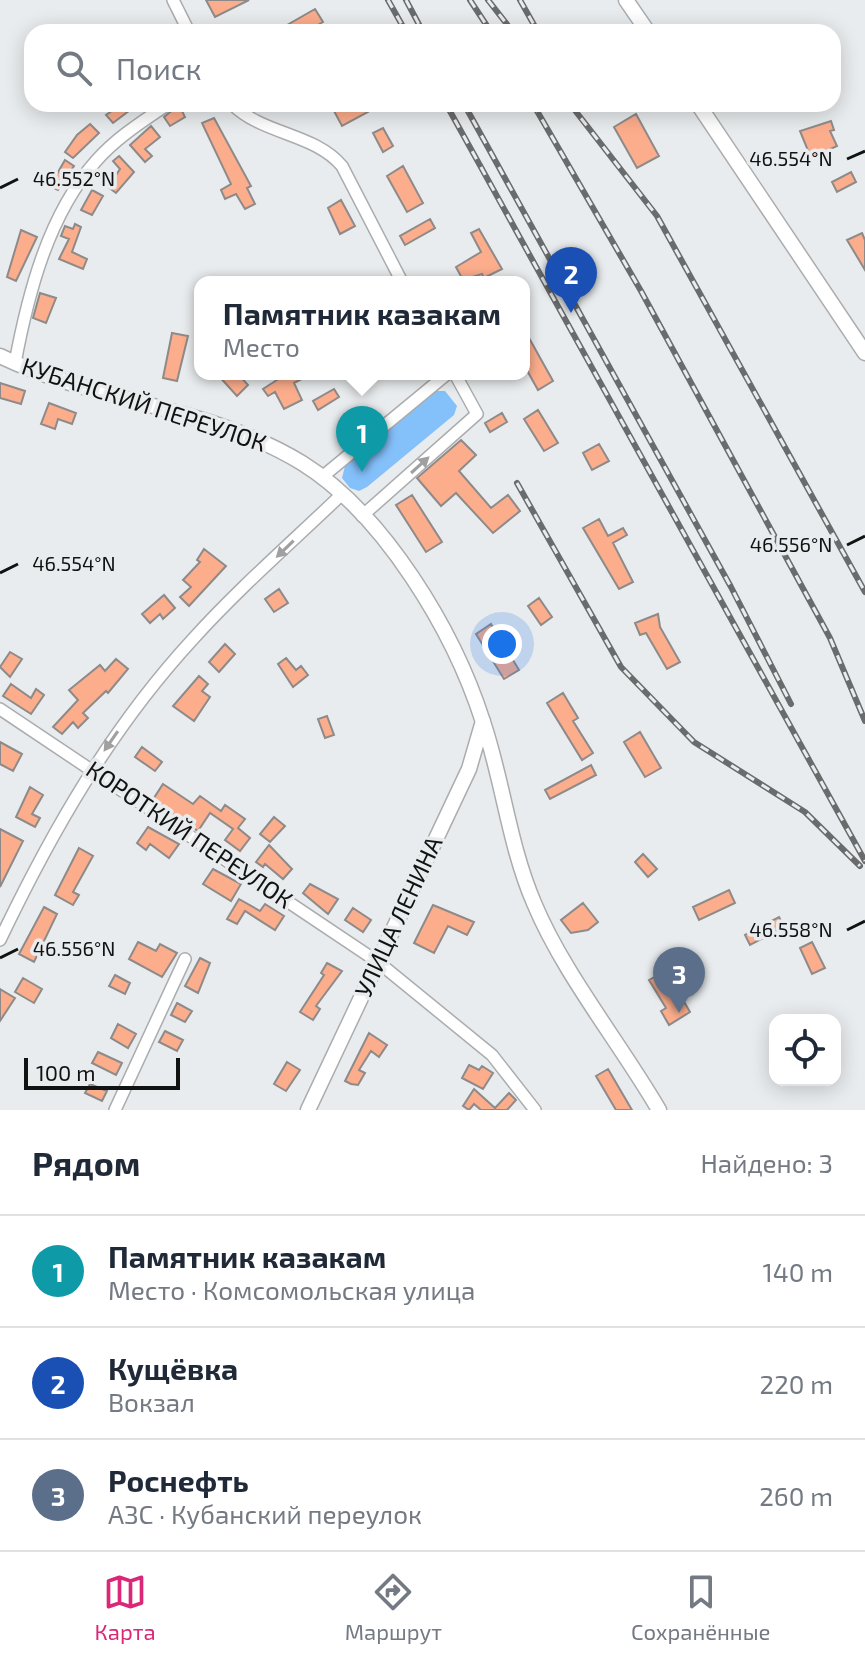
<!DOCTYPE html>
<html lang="ru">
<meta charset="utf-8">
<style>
body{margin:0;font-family:"Exo 2",sans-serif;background:#f2f2f3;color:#1f2937}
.controls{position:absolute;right:24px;bottom:24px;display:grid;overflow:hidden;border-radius:16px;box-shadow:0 4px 20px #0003}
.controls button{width:72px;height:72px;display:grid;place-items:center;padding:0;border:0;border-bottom:2px solid #e0e1e3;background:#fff;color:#1f2937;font:40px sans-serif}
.scale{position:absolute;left:24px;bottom:20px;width:156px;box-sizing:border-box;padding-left:8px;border:4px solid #111212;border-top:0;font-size:22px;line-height:28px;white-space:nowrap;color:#111212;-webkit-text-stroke:6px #e9ecee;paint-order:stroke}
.you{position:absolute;left:502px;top:644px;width:28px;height:28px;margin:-20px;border:6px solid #fff;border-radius:50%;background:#1a73e8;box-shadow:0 0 0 12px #1a73e833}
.badge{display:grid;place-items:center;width:52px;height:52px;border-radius:50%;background:#db2777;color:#fff;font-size:26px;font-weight:700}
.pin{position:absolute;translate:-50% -66px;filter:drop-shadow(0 2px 4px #0008)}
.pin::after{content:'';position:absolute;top:42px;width:28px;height:24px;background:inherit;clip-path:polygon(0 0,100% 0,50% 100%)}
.popup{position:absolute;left:194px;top:276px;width:336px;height:104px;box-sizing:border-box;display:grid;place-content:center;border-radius:16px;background:#fff;filter:drop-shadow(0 2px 6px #0005);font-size:26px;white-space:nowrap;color:#747a83}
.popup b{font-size:30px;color:#1f2937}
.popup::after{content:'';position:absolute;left:50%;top:100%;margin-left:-16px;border:16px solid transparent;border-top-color:#fff}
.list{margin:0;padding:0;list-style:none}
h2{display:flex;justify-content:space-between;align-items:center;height:104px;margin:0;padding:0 32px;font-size:34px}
h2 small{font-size:26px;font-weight:400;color:#747a83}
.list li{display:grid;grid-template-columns:52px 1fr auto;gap:24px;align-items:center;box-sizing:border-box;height:112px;padding:0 32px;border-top:2px solid #e0e1e3}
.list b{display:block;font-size:30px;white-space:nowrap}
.list p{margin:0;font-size:26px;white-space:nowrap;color:#747a83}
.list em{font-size:26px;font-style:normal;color:#747a83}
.icon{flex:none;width:44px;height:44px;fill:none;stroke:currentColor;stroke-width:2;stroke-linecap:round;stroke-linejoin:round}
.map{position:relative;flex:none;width:865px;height:1110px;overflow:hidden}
.search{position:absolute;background:#fff;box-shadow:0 4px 20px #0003;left:24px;right:24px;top:24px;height:88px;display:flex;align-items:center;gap:20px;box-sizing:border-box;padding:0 28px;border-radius:24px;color:#747a83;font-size:30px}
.sheet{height:440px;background:#fff}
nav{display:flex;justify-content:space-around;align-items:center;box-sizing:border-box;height:112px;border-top:2px solid #e0e1e3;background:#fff;font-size:22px;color:#747a83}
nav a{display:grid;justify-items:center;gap:4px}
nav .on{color:#db2777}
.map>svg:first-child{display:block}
</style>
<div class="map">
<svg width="865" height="1110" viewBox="0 0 865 1110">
<rect width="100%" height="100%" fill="#e9ecee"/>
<!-- green -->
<path fill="#84c0fa" d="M436 391H445L457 406 454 415 367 487 359 491 350 488 342 478 345 466Z"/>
<!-- building -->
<path fill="#fcad8c" stroke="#8e8a89" stroke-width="2" d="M206 0H249L215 17Z
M315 9 323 22 305 32H275Z
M122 104H138L113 123 106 115Z
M348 104H363L368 112 342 126 334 111Z
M179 105 185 117 170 126 164 117Z
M636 114 659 156 637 168 614 127Z
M214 118 251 186 247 188 255 204 245 209 236 194 225 199 221 190 231 184 202 123Z
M831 121 834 130 830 131 837 146 811 158 800 131Z
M90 124 99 133 73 158 65 152 77 135Z
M151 126 160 137 145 149 152 156 145 162 130 145Z
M383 128 393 146 383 152 373 133Z
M119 156 134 172 116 193 108 187 120 169 113 161Z
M65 160 74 166 58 190 50 186Z
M403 166 423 203 407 212 387 176Z
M851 172 856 182 837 192 832 182Z
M92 190 103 196 92 215 81 210Z
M341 200 355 226 340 234 328 208Z
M430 219 435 228 405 245 400 236Z
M75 224 81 227 72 252 87 259 83 269 59 259 69 239 61 236 65 226 73 229Z
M479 229 502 269 484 278 482 274 463 280 456 267 481 252 471 233Z
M21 230 37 237 16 281 7 277Z
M862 233 865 240V270L847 240Z
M40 293 56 298 46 323 33 318Z
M524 329 553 381 538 390 524 365Z
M172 333 188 336 177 381 163 378Z
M217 374H238L248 385 237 396Z
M278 374H311L294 383 302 400 284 409 275 392 268 396 263 389 280 378Z
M0 383 25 391 21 404 0 398Z
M334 389 339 397 318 410 313 401Z
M49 403 76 413 72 424 58 419 55 429 41 424Z
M538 410 558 443 544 451 524 419Z
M502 413 507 422 490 432 485 423Z
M461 440 476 455 459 471 491 508 508 495 520 511 493 533 456 493 441 506 417 478Z
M599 444 609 461 592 470 583 453Z
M412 495 442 542 426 552 396 505Z
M599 519 608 536 623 528 627 535 613 543 633 582 619 589 583 528Z
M204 549 226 566 189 606 180 597 191 587 183 580 200 562 197 560Z
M279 589 288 603 274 612 265 599Z
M164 595 175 608 163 619 160 614 150 623 142 614Z
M539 598 552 617 541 625 528 606Z
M658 614 660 627 680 662 667 669 646 633 640 635 635 623Z
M491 624 519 670 504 679 476 634Z
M225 644 235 654 219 672 209 662Z
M10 652 22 659 10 677 0 667Z
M286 658 296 670 301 666 308 675 293 687 278 664Z
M116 659 128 669 108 693 106 691 83 713 88 718 78 728 73 722 62 734 53 727 78 700 69 690 100 665 105 671Z
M199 676 208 684 202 691 210 697 194 721 173 706Z
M11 684 31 698 36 689 44 695 31 714 3 696Z
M563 693 578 718 573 721 593 753 582 760 547 703Z
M327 716 334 735 325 738 318 719Z
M640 732 661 768 645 777 624 742Z
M0 742 22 754 13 771 0 764Z
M142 747 162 762 155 771 135 757Z
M591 765 596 775 550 799 545 790Z
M163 784 193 804 200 796 221 811 225 805 245 819 238 828 250 838 240 851 225 840 233 829 210 813 198 831 152 801Z
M30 787 43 795 32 814 40 818 35 827 16 817Z
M274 817 285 826 270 842 260 834Z
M148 827 179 844 169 858 150 844 146 850 137 843Z
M0 829 23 841 0 887Z
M269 845 292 869 283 879 265 864 263 867 256 862Z
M79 848 93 856 73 892 79 895 73 905 55 895Z
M643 854 657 869 648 877 635 862Z
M213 869 241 884 231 901 203 884Z
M310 884 338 899 328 914 303 893Z
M729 890 735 903 699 920 693 907Z
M239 899 260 911 265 904 284 916 275 930 245 911 237 924 227 919Z
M583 903 598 922 588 930 571 933 561 920Z
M433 905 474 922 467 935 448 926 434 953 414 943Z
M44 907 57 914 34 962 19 954Z
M353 908 371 920 363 932 345 920Z
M779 917 784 927 750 945 745 935Z
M138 942 156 951 160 944 177 953 162 977 129 959Z
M812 942 825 968 812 974 800 948Z
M200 958 210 963 198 993 185 986Z
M327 963 342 971 316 1006 320 1009 313 1020 300 1012 324 975 321 973Z
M667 970 675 983 667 988 677 1003 683 1000 690 1012 669 1025 661 1011 666 1008 649 980Z
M115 975 130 983 125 994 109 986Z
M23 978 42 989 34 1003 15 992Z
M0 989 15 998 0 1021Z
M177 1003 192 1011 185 1022 171 1015Z
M118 1024 136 1034 128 1048 111 1038Z
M165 1031 183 1040 177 1051 159 1042Z
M369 1033 387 1045 379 1057 371 1051 359 1070 365 1073 358 1085 351 1084 345 1081Z
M98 1052 122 1063 116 1075 92 1063Z
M287 1062 300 1070 286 1091 274 1084Z
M469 1065 479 1070 482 1066 493 1073 483 1089 462 1078Z
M608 1069 632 1110H616L596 1076Z
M90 1084 107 1091 102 1101 85 1093Z
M474 1089 495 1108 509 1093 516 1100 507 1110H481L474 1104 469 1110 463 1106Z"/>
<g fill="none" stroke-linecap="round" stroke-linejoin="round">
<!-- minor casing -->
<g stroke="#aaacae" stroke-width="14">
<path id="minor" d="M173 0 189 32
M232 104C263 135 314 133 342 166L402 282
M15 363C28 294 48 215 96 161 116 138 143 121 168 104
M322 477 447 374
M362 516 477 414 455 374
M0 709 378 962 492 1055 535 1110
M0 940C52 831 111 728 193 639 239 588 292 542 341 495
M115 1110 185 959"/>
</g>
<!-- tertiary casing -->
<g stroke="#aaacae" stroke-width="17">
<path id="tertiary" d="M626 0 648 32
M698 104 865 353
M0 356C97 403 209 406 302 463 384 514 454 631 483 722 503 781 509 845 534 903 563 973 620 1043 659 1110
M308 1110 469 769 483 721"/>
</g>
<!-- minor -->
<use href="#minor" stroke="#fff" stroke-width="11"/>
<!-- tertiary -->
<use href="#tertiary" stroke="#fff" stroke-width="14"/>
<!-- rail casing -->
<g stroke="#6a6b6c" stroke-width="6">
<path id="rail" d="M388 0 406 32
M406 0 423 32
M470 0 491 32
M488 0 513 32
M520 0 538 32
M446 104 865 861
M464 104 731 587 791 704
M533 104 641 291 830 638 865 721
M570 104 657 216 865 592
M517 483 621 667 694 742 805 812 860 866"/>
</g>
<!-- rail -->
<use href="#rail" stroke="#e9ecee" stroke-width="3" stroke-dasharray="9" stroke-linecap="butt"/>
</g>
<!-- one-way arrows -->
<defs><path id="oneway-solid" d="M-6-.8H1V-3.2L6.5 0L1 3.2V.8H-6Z" transform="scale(2)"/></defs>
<g fill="#a0a0a0">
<use href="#oneway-solid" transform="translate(420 465) rotate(-42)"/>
<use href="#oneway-solid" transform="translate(285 549) rotate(136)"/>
<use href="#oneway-solid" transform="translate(111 741) rotate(125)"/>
</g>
<!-- ticks -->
<path fill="none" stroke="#111212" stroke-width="3" d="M847 159 865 151M0 188 18 179M847 545 865 536M0 573 18 564M847 930 865 921M0 958 18 949"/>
<g text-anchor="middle" stroke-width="7" stroke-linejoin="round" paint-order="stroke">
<!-- street labels -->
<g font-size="24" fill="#111212" stroke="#e9ecee">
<text transform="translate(144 405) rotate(18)" y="8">КУБАНСКИЙ ПЕРЕУЛОК</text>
<text transform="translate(189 835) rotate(34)" y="8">КОРОТКИЙ ПЕРЕУЛОК</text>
<text transform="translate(399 917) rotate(-65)" y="8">УЛИЦА ЛЕНИНА</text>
</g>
</g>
<g font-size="20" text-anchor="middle" fill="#111212" stroke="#e9ecee" stroke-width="7" stroke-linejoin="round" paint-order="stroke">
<text x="791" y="166">46.554°N</text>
<text x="74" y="186">46.552°N</text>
<text x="791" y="552">46.556°N</text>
<text x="74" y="571">46.554°N</text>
<text x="791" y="937">46.558°N</text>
<text x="74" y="956">46.556°N</text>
</g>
</svg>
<div class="controls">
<button><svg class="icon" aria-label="locate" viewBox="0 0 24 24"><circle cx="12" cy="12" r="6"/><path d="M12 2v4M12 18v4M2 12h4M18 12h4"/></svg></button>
</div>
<div class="scale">100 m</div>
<div class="you"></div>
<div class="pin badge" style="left:362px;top:472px;background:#0f9aa8">1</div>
<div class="popup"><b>Памятник казакам</b>Место</div>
<div class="pin badge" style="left:571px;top:313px;background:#1a4fb4">2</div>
<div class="pin badge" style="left:679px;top:1013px;background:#5c6f8a">3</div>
<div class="search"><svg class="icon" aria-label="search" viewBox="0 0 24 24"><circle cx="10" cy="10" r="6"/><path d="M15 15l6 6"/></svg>Поиск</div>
</div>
<section class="sheet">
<h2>Рядом<small>Найдено: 3</small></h2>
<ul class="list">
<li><span class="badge" style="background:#0f9aa8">1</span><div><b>Памятник казакам</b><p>Место · Комсомольская улица</p></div><em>140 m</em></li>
<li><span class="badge" style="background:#1a4fb4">2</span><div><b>Кущёвка</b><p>Вокзал</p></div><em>220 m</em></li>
<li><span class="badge" style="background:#5c6f8a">3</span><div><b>Роснефть</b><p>АЗС · Кубанский переулок</p></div><em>260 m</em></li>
</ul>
</section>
<nav>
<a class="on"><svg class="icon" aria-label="map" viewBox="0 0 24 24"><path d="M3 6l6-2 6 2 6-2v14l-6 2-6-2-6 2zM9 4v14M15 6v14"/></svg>Карта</a>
<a><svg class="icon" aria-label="directions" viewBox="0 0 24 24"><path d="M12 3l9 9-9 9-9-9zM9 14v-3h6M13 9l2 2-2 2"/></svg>Маршрут</a>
<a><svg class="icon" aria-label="saved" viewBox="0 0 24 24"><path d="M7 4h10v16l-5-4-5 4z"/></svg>Сохранённые</a>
</nav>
